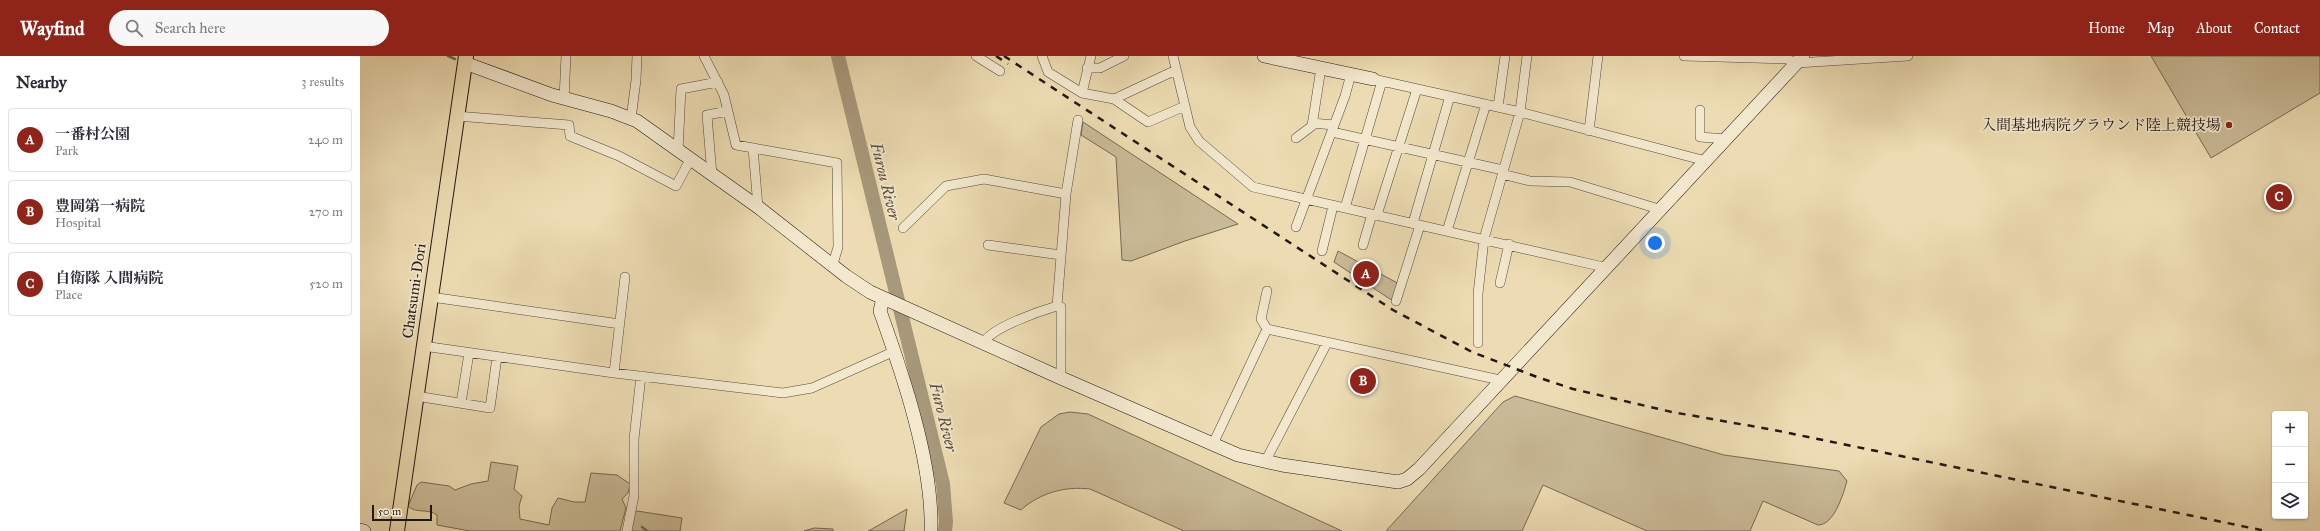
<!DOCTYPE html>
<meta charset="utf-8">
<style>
body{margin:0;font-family:"IM FELL Great Primer","Noto Serif JP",serif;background:#f7f7f7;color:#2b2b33}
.controls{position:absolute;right:12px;bottom:12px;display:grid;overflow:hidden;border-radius:4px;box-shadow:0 1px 3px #0004}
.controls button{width:36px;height:36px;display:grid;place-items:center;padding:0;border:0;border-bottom:1px solid #e1e1e2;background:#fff;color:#2b2b33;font:20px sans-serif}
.scale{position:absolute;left:12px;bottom:10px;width:60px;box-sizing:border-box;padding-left:4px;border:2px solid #221812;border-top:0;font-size:11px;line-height:14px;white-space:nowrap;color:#221812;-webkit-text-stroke:3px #f3e8ce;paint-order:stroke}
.you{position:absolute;left:1295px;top:187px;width:14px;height:14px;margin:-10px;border:3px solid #fff;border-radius:50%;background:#1a73e8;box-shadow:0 0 0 6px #1a73e833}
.badge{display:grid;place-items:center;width:26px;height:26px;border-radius:50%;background:#8f2418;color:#fff;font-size:13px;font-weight:700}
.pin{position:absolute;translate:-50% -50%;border:2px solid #fff;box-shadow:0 1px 4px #0006}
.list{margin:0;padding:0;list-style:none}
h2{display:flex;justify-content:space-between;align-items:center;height:52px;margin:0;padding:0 16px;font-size:17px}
h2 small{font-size:13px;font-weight:400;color:#7c7c81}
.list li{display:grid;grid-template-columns:26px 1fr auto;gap:12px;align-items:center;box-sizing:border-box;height:64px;margin:0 8px 8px;padding:0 8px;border:1px solid #e1e1e2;border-radius:4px}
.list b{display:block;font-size:15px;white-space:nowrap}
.list p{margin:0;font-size:13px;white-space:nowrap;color:#7c7c81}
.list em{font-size:13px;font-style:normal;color:#7c7c81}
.icon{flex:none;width:22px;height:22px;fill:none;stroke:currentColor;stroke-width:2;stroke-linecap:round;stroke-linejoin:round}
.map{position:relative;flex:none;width:1960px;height:475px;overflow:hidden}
header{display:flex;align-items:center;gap:24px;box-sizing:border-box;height:56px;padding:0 20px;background:#8f2418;color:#fff}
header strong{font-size:19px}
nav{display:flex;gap:22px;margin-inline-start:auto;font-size:14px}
.search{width:280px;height:36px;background:#f7f7f7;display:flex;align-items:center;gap:10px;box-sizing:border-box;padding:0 14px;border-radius:22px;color:#7c7c81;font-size:15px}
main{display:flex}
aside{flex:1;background:#fff}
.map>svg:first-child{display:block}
</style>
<header>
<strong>Wayfind</strong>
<div class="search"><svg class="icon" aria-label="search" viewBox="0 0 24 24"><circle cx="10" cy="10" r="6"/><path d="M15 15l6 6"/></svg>Search here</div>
<nav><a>Home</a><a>Map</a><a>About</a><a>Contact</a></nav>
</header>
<main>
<aside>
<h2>Nearby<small>3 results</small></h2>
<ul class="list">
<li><span class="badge">A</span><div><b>一番村公園</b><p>Park</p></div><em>240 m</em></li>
<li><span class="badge">B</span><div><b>豊岡第一病院</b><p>Hospital</p></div><em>270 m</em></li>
<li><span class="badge">C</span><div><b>自衛隊 入間病院</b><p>Place</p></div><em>520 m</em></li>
</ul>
</aside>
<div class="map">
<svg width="1960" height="475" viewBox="0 0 1960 475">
<rect width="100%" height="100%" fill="#eddcb3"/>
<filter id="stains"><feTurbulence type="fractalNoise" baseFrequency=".005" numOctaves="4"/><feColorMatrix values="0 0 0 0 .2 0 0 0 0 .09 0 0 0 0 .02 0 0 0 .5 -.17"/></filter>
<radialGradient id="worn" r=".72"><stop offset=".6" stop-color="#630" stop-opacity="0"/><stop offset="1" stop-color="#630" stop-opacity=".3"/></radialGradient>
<!-- green -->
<path fill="#cabb98" stroke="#766a55" d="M1791 0H1960V37L1851 102Z
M723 66 878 168 825 185 771 205 762 204 756 101 721 79Z
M978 195 1041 229 1036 247 974 206Z
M1155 340 1364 399 1479 415 1487 425C1483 439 1474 469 1458 469L1403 445 1390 475H1287L1183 429 1162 475H1026L1143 346Z
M710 356 728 358 982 475H824L730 433C704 430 680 437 661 454L644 447 681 371 699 358Z
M131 406 158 410 154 433 162 440 159 450 160 463 189 469 192 452 198 442 214 446H225L231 417 257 419 270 428 268 437 262 443 266 452 260 475H110L77 469V459C68 452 56 458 48 450L57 429 61 426 89 430 95 434 111 428 128 425Z
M547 453 544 475H508L512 473Z
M277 455 322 462 320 475H270L274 458Z
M454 472 473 473V475H444Z"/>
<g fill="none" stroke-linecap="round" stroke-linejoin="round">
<!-- stream -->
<path stroke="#726552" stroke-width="2.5" d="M88 0 95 3
M282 471 287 475"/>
<!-- river -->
<path stroke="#a8997c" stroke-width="14" d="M478 0 583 428 586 466 585 475"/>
<!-- street casing -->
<g stroke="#55493a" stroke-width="10">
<path id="street" d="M344 0 364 39 376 89 393 92 398 151
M616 0 640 15
M682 0 688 16 722 37 731 0
M813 0 830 71 839 85 893 131 1248 212
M1324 0 1427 3 1437 7 1548 0
M727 12H740L764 0
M1013 23 1160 56 1346 105
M722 37 754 43 788 66 825 50
M204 43 206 0
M754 43 816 14
M1138 51 1145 0
M1340 54V81L1366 83
M96 60 209 69 210 80 259 100 316 130 330 104
M271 63 276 24 277 0
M952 67 974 69
M1229 75 1238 0
M972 76 1143 114
M936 82 952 70 961 12
M393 92 477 107 478 191 473 208
M318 95 321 33 358 26
M1142 118 1170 125 1210 126 1302 154
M352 119 347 59 368 55
M985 152 1022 25
M1017 159 1057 33
M1053 167 1090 40
M936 171 985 40 991 18
M543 172 586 130 624 123 706 138
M1087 175 1126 48
M628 189 701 199
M1003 189 1012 158
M962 195 973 150
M1140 227 1149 188
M907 235 901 263 907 273 1140 324
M71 241 260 268
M1036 245 1060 169
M697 250 706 138 718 64
M624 286C633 271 680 255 697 250L701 251V322
M1118 287V238L1124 183 1160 56 1167 0
M63 290 254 317 423 337 452 332 535 295
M254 317 265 221
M56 340 130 352 137 301
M101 347 109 297
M853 388 907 273
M905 406 967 287
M267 475 274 440V383L281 320"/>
</g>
<!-- secondary casing -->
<g stroke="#221812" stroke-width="14">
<path id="secondary" d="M904 0 1013 23
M105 7 192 39 251 55 277 65 398 151 486 220 510 236 701 322 878 399 922 409 1038 426 1047 423 1059 413 1443 0
M523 242 520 255C543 319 573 407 571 475
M0 474 4 475"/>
</g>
<!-- primary casing -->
<g stroke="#221812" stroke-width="16">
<path id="primary" d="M37 475 106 0"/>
</g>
<!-- street -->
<use href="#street" stroke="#f3e8ce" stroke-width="9"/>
<!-- secondary -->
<use href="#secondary" stroke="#f3e8ce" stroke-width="13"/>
<!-- primary -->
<use href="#primary" stroke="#eddcb3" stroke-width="14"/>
<!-- rail -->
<path stroke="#221812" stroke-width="2.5" stroke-dasharray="7 7" stroke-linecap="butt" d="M636 0 648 8
M644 0 1033 254 1112 296 1177 321 1213 333 1312 356 1414 374 1906 475"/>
</g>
<!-- markers -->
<circle fill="#8f2418" stroke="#f3e8ce" stroke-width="1.5" cx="1869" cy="69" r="4"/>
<g text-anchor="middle" stroke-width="3.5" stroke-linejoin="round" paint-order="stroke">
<!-- poi labels -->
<g font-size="15" fill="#221812" stroke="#f3e8ce" text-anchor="end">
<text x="1861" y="74">入間基地病院グラウンド陸上競技場</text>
</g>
<!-- street labels -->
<g font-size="15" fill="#221812" stroke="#f3e8ce">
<text transform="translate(54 235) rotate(-82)" y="5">Chatsumi-Dori</text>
</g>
<!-- water labels -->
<g font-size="16" font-style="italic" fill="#584c3c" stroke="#f3e8ce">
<text transform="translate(526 125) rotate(76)" y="6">Furou River</text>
<text transform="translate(584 361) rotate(76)" y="6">Furo River</text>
</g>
</g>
<rect width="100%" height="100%" filter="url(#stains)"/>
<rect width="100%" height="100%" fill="url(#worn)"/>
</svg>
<div class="controls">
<button>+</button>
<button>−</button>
<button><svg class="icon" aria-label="layers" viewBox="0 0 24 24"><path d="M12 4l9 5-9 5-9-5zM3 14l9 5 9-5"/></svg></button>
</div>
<div class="scale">50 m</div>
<div class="you"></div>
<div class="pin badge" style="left:1006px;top:218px">A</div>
<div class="pin badge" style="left:1003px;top:325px">B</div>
<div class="pin badge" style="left:1919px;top:141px">C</div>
</div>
</main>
